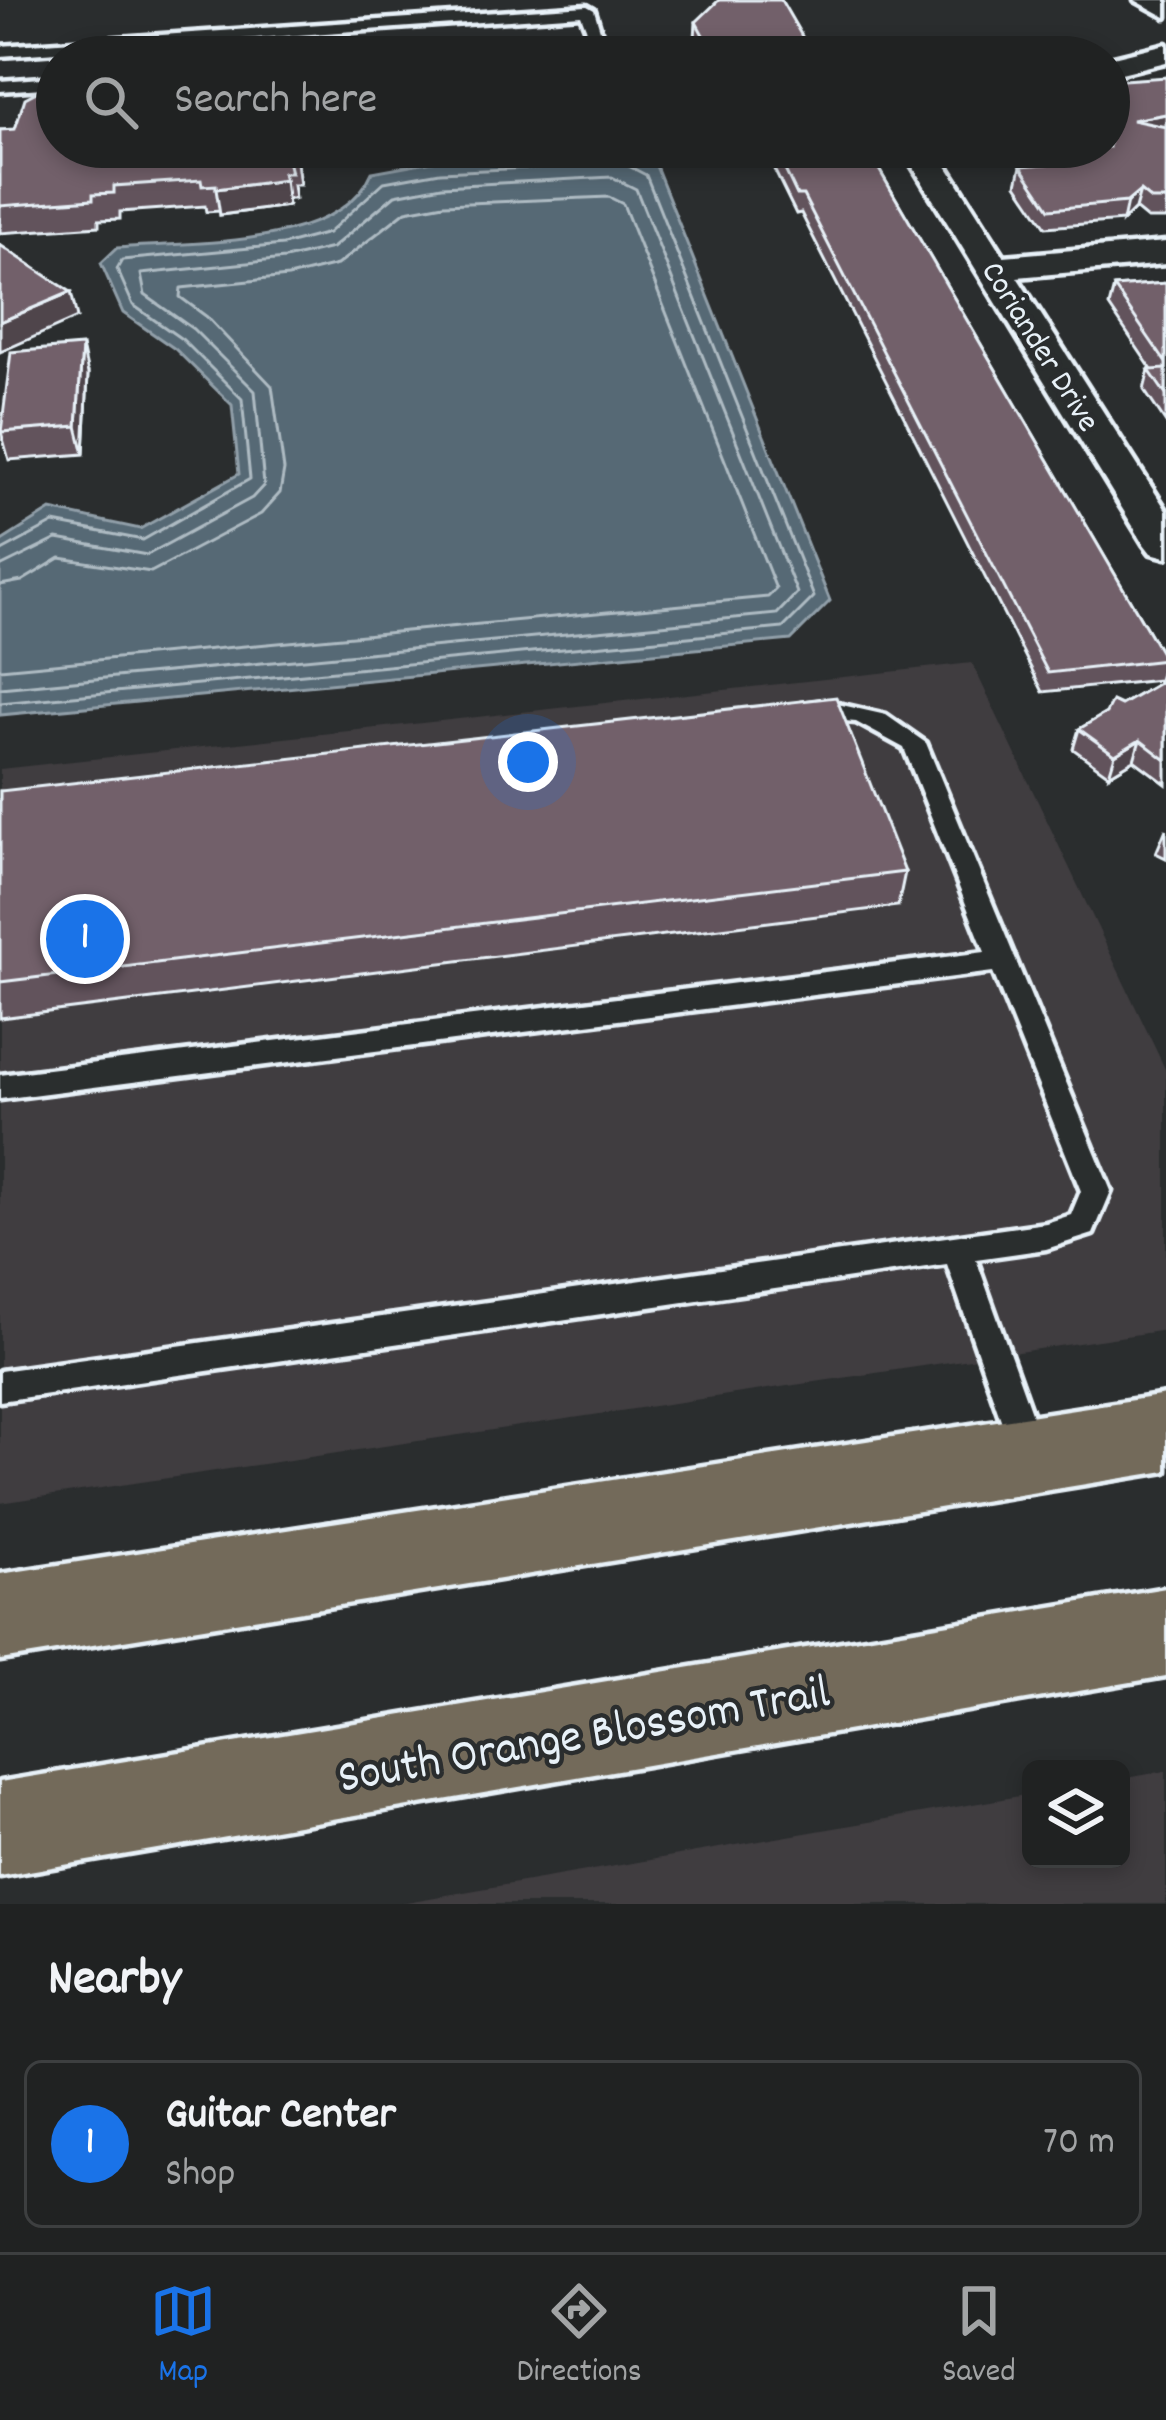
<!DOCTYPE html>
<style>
body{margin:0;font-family:Dekko,sans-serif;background:#2d2f2f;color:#f1f3f6}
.controls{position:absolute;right:36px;bottom:36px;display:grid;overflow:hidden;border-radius:18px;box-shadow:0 6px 18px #0003}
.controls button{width:108px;height:108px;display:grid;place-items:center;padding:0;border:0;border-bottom:3px solid #3d3f40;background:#202222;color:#f1f3f6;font:60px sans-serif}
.you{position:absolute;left:528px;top:762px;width:42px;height:42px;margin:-30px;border:9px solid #fff;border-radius:50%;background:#1a73e8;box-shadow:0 0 0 18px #1a73e833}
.badge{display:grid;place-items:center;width:78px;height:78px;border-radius:50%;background:#1a73e8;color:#fff;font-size:39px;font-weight:700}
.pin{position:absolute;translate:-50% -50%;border:6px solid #fff;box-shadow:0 3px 12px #0006}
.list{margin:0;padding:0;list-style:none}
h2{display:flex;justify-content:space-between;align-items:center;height:156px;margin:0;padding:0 48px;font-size:51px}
h2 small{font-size:39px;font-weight:400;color:#a2a4a5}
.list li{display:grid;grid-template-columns:78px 1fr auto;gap:36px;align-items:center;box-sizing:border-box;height:168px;margin:0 24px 24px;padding:0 24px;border:3px solid #3d3f40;border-radius:18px}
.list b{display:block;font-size:45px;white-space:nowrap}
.list p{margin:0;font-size:39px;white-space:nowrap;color:#a2a4a5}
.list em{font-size:39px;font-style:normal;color:#a2a4a5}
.icon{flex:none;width:66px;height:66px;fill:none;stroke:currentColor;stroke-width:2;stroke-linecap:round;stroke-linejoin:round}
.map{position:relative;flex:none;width:1166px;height:1904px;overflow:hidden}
.search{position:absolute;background:#202222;box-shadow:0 6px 18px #0003;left:36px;right:36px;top:36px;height:132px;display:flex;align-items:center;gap:30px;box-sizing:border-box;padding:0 42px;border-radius:66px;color:#a2a4a5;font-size:45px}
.sheet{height:348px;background:#202222}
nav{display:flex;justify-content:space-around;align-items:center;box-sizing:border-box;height:168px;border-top:3px solid #3d3f40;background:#202222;font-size:33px;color:#a2a4a5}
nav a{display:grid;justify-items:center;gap:6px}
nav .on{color:#1a73e8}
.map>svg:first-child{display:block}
</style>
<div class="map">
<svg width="1166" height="1904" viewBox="0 0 1166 1904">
<rect width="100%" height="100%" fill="#2a2d2e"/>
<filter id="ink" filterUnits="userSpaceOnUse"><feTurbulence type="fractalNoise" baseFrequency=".00833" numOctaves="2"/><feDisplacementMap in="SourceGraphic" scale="24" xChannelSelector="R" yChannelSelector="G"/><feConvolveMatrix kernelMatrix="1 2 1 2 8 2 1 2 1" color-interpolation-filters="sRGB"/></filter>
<g filter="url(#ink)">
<!-- built -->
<path fill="#403d40" d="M972 663 1166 1071V1330L0 1503V769Z
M1166 1771V1904H395L1031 1794V1859H1121V1779Z"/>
<!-- water -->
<path fill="#576974" stroke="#919fa9" stroke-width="3" d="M626 152 654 161 830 601 791 640 0 715V542L51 510 140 529 239 474 232 405 175 349 123 313 101 263 117 248C190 241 340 250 372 172L438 160Z"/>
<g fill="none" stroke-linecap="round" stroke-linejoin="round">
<!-- shore -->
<path stroke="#aebbc3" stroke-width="3" d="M0 552 54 523 143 540 250 479 242 399 183 340 133 305 117 269 122 260 283 245 328 233 384 182 440 172 598 165 613 158 646 175 814 597 783 628 0 703
M0 567 57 539 147 555 252 498 264 485 255 391 193 329 145 295 141 274 285 259 332 248 395 195 442 186 612 177 636 189 797 593 777 614 0 688
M0 585 22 581 60 558 151 572 261 514 280 493 284 470 272 386 207 317 180 297 181 288 288 277 337 265 406 211 444 204 609 197 623 204 776 589 768 597 0 669"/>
<!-- service casing -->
<g stroke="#e8f1f8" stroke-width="9">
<path id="service" d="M587 6 594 10 606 50 433 57 441 52 592 43 581 15 0 56V46Z
M57 77V87L0 91V81Z
M824 701 886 715 926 743 1111 1191 1093 1234 1046 1249 976 1259 1044 1449 1039 1460 1027 1465 1015 1460 947 1264 0 1401V1371L1046 1223 1071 1215 1081 1191 993 972 0 1099V1075L985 952 904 748 856 722 809 718 797 710 801 704Z"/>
</g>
<!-- minor casing -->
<g stroke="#e8f1f8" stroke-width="9">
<path id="minor" d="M1135 0H1166V17Z
M1166 44V62L1109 76V58Z
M901 147H935L1004 256 1166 242V264L1017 277 1166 510V557L1151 553 1144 544Z"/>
</g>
<!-- primary casing -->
<g stroke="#e8f1f8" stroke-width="9">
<path id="primary" d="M1166 1395V1471L0 1660V1574Z
M1166 1588V1676L0 1876V1782Z"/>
</g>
<!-- service -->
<use href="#service" fill="#2a2d2e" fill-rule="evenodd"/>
<!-- minor -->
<use href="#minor" fill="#2a2d2e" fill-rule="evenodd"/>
<!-- primary -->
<use href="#primary" fill="#736b5a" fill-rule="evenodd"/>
</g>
<!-- wall -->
<path fill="#62535c" stroke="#e8f1f8" stroke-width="3" d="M696 22 814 57H704L695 39Z
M1166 77V219H1147L1135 209 1123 221 1046 227 1017 184 1021 166 1030 165 1018 147H1109Z
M0 130 295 147 300 185H293L295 199H287L288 206 220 215V211L206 212 205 206 120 212V219L99 220V226L0 233Z
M763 147H866L1165 660 1159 680 1043 692 801 213 796 214Z
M1166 283V423L1144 390 1149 370H1152L1109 306 1114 287Z
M88 374 84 454 9 460 1 432Z
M1166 679V784L1134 760 1109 775 1073 749 1079 729Z
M0 791 905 872 898 906 0 1018Z
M1166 829V858L1156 853Z"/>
<!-- shaded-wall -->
<path fill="#50444b" stroke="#e8f1f8" stroke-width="3" d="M1166 114V131L1132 120Z
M285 180 288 206 220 215 216 189Z
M1140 191 1135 209 1123 221 1127 202Z
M71 292 77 318 0 352V322Z
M82 346 88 374 84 454 77 426Z
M1140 740 1134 760 1109 775 1115 755Z"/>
<!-- building -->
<path fill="#72616b" stroke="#e8f1f8" stroke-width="3" d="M719 0H781L814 57H715L696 22Z
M534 54 535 57H492Z
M1166 77V114L1132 120 1166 127V200H1151L1140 191 1127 202 1050 209 1021 166 1046 164 1034 147H1109V81Z
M50 85H57V147H295L297 159 288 160 291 173H283L285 180 216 189V185L202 186 201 180 114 186V193L93 194V199L0 206V130L15 129 25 98Z
M774 147H866L1165 660 1048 673 803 195H797Z
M0 245 71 292 0 322Z
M1166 283V363L1114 287Z
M82 346 77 426 1 432 11 352Z
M1166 369V395L1149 370Z
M1166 679V760L1140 740 1115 755 1079 729 1106 713 1112 701 1121 705Z
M836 697 905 872 0 982V791Z"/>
</g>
<g text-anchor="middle" stroke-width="9" stroke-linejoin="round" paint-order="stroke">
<!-- far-street labels -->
<g font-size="33" fill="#e8f1f8" stroke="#2a2d2e">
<text transform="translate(1043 345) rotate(58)" y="12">Coriander Drive</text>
</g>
<!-- near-street labels -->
<g font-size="48" fill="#e8f1f8" stroke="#2a2d2e">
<text transform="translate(583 1731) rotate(-10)" y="17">South Orange Blossom Trail</text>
</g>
</g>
</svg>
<div class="controls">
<button><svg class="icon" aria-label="layers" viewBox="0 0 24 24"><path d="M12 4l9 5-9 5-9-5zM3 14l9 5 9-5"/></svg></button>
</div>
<div class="you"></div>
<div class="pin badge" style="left:85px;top:939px">1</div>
<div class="search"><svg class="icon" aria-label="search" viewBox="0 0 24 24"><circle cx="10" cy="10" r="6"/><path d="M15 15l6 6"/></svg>Search here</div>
</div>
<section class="sheet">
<h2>Nearby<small></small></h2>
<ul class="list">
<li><span class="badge">1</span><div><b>Guitar Center</b><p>Shop</p></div><em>70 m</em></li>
</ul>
</section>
<nav>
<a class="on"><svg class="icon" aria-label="map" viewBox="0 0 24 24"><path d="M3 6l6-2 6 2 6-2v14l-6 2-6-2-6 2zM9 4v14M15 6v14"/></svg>Map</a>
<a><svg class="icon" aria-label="directions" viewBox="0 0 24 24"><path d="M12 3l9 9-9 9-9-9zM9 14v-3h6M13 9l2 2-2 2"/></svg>Directions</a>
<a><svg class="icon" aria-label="saved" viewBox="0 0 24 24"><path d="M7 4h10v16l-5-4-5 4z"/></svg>Saved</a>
</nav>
